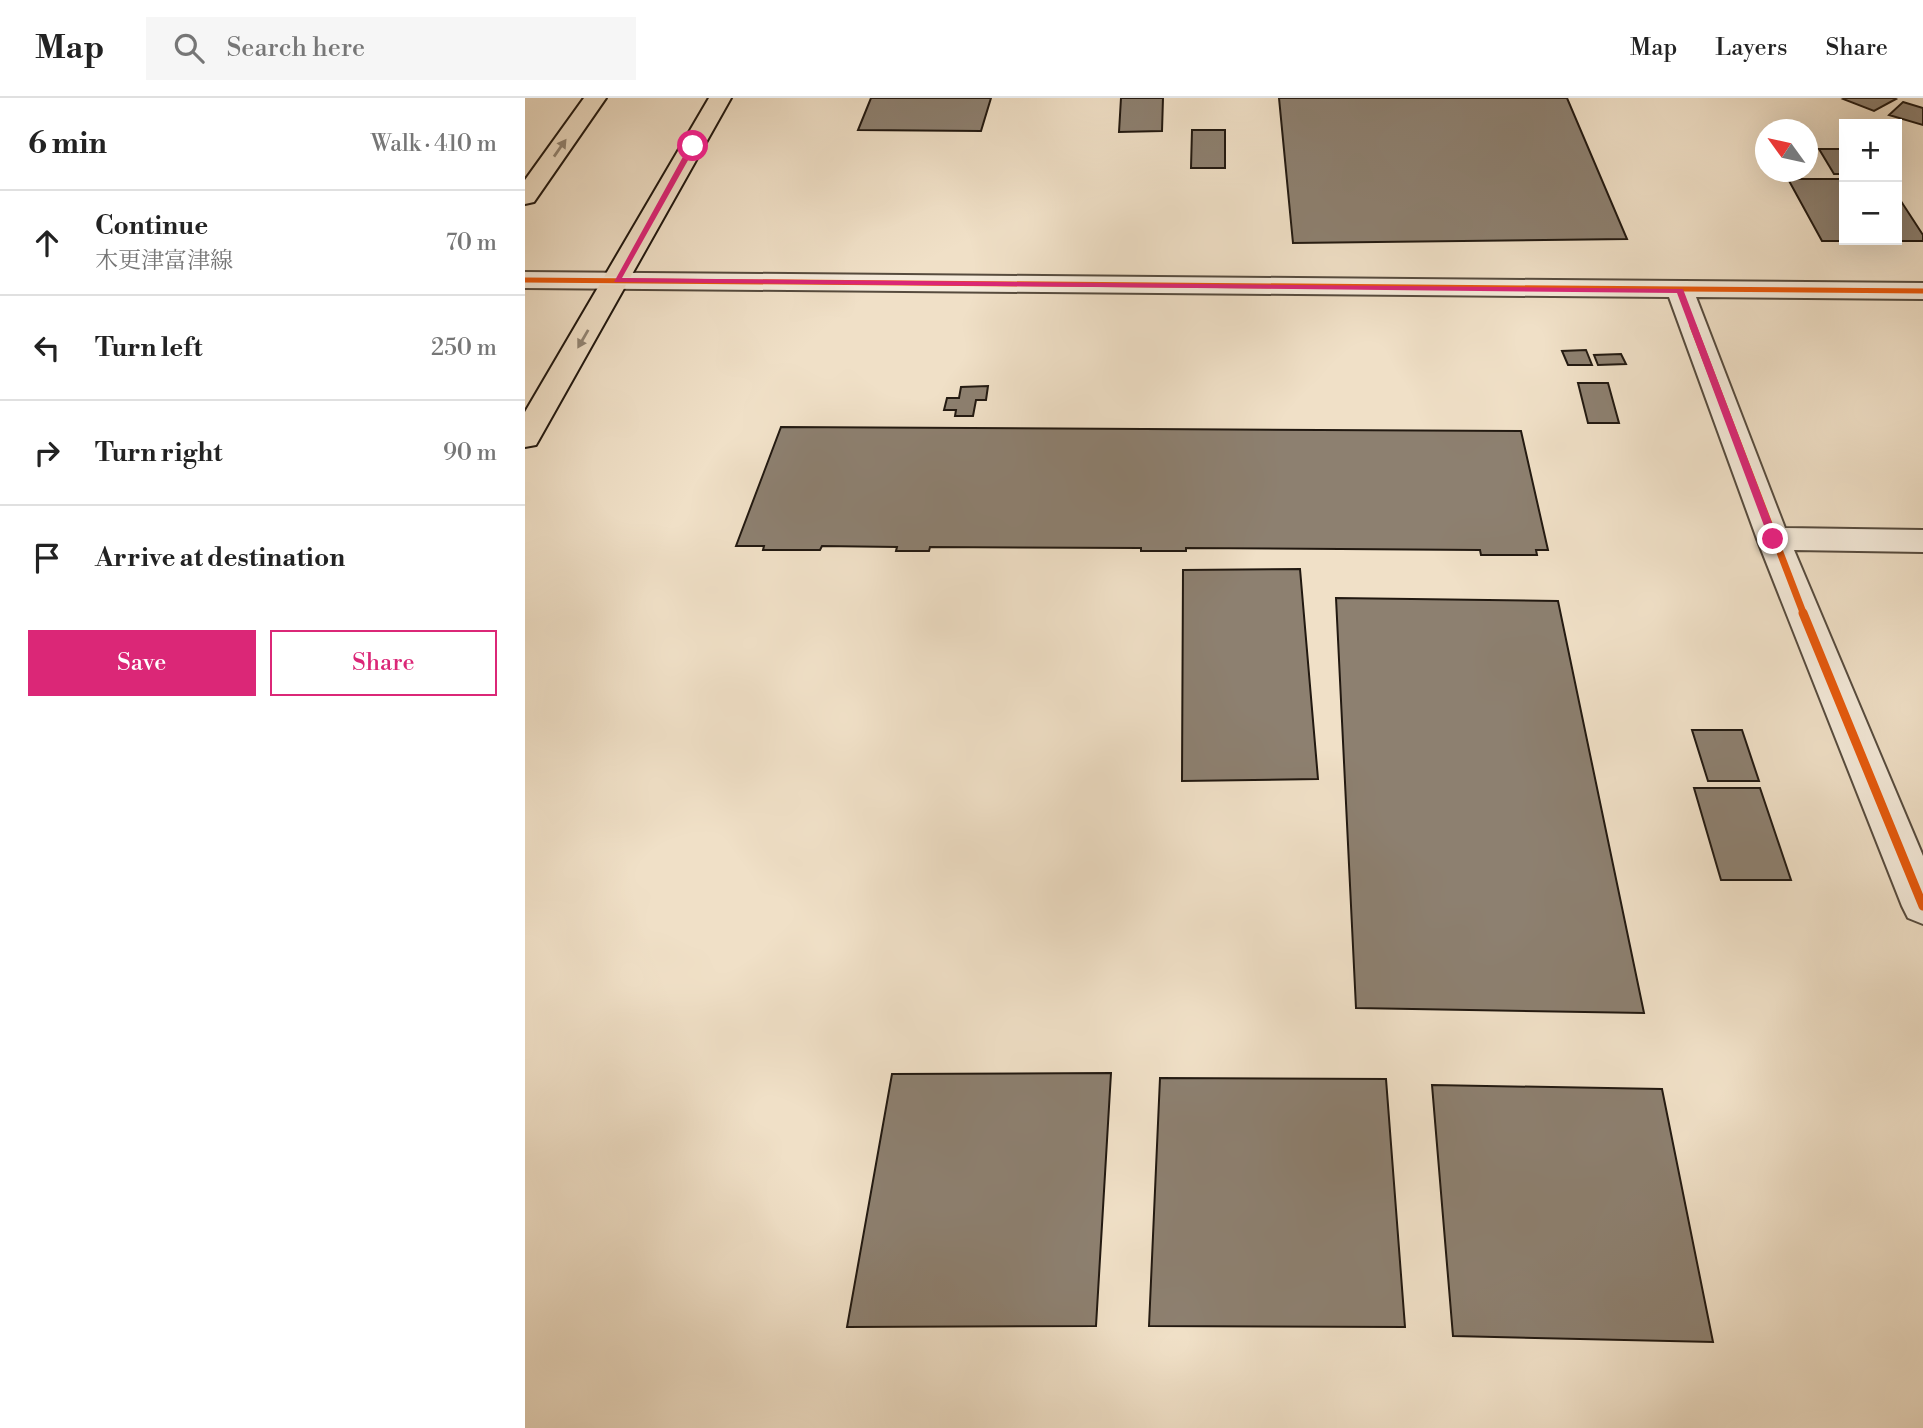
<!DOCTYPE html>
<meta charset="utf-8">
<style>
body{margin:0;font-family:"Libre Bodoni","Noto Serif JP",serif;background:#f6f6f6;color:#222}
.controls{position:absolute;right:21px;top:21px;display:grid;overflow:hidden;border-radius:0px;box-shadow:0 7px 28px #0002}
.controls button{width:63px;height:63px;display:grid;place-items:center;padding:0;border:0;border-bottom:2px solid #e0e0e0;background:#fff;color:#222;font:35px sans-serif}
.compass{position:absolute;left:1230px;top:21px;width:63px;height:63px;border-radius:50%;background:#fff;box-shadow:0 7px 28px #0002;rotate:303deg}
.stop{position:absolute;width:21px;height:21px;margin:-16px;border:5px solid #db2777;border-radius:50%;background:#fff}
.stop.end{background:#db2777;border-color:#fff;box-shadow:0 2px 7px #0008}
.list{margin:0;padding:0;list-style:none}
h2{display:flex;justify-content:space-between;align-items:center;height:91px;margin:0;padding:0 28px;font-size:30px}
h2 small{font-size:23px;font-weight:400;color:#767676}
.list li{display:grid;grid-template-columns:46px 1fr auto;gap:21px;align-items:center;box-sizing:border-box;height:105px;padding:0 28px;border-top:2px solid #e0e0e0}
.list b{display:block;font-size:26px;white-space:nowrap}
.list p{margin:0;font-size:23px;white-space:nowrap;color:#767676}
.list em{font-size:23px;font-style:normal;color:#767676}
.actions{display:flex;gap:14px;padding:21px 28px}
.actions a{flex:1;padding:16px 0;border:2px solid #db2777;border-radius:0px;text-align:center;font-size:24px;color:#db2777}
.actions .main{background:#db2777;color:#fff}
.icon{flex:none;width:38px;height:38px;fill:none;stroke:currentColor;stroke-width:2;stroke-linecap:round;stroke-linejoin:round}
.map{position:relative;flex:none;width:1398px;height:1330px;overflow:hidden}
header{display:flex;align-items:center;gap:42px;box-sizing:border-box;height:98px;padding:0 35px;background:#fff;border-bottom:2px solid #e0e0e0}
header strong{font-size:33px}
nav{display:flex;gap:38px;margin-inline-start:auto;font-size:24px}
.search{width:490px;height:63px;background:#f6f6f6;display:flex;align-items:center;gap:18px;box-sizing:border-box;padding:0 24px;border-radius:0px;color:#767676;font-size:26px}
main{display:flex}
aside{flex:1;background:#fff}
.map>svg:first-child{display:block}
</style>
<header>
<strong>Map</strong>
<div class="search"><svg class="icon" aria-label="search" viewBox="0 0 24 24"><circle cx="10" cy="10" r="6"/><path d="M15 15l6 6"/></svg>Search here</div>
<nav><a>Map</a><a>Layers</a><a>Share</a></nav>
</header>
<main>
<aside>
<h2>6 min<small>Walk · 410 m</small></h2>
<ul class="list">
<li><svg class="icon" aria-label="ahead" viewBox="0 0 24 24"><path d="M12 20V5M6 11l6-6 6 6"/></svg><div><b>Continue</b><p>木更津富津線</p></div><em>70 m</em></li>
<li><svg class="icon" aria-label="left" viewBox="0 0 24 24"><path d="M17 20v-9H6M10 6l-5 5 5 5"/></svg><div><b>Turn left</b></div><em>250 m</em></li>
<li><svg class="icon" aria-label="right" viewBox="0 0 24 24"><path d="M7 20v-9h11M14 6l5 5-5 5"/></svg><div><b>Turn right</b></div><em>90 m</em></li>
<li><svg class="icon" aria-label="arrive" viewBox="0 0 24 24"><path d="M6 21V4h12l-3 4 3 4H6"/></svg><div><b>Arrive at destination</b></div></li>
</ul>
<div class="actions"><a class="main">Save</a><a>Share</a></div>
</aside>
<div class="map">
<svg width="1398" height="1330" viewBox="0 0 1398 1330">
<rect width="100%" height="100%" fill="#f0e0c7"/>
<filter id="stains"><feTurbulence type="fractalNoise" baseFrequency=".00286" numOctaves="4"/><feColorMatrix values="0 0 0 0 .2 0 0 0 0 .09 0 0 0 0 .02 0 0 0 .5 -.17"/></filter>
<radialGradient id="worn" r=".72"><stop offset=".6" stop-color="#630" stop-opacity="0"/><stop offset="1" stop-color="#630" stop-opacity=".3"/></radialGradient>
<!-- building -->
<path fill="#8d8070" stroke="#221911" stroke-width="2" d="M346 0H466L456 33 333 32Z
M596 0H638L637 33 594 34Z
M754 0H1042L1102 141 768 145Z
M1320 0H1369L1371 1 1349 13 1318 1Z
M1378 4 1398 10V27L1364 17Z
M667 32H700V70H666Z
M1294 51H1319V76H1309Z
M1263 81H1319V142H1372V97L1398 137V143H1297Z
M1061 252 1067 267H1043L1037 253Z
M1096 256 1101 266 1073 267 1069 257Z
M1053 285H1083L1094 325H1063Z
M463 288 461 302H451L448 318H430L431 312H419L422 300H434L436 289Z
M256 329 996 333 1023 452H1011L1012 457H956L955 452 661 450V453H616V450L405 449 404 453H371L372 449 297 448 295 452H238L239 448H211Z
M775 471 793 681 657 683 658 472Z
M811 500 1033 503 1119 915 831 910Z
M1167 632H1217L1234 683H1183Z
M1169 690H1235L1266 782H1196Z
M586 975 571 1228 322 1229 367 976Z
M635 980 861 981 880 1229 624 1228Z
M907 987 1137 991 1188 1244 928 1238Z"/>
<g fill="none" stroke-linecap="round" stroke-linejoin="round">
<!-- minor casing -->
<g stroke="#564b3e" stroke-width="4">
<path id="minor" d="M0 174 1398 185V201L1171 199 1260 430 1398 432V454L1269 452 1398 758V826L1383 820 1377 808 1232 441 1144 199 0 190Z"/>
</g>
<!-- major casing -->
<g stroke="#221911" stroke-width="4">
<path id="major" d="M59 0H81L9 104 0 106V82Z
M184 0H206L15 340 11 347 0 349V314Z"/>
</g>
<!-- minor -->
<use href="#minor" fill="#f5ebdb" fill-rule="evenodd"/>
<!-- major -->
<use href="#major" fill="#f0e0c7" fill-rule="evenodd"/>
<!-- cycleway-far2 casing -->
<g stroke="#f5ebdb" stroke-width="8">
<path id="cycleway-far2" d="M0 182 1398 193
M1155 192 1169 230"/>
</g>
<!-- cycleway-far1 casing -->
<g stroke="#f5ebdb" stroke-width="10">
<path id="cycleway-far1" d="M1168 228 1279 517"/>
</g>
<!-- cycleway casing -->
<g stroke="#f5ebdb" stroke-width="13">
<path id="cycleway" d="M1278 515 1398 808"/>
</g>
<!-- cycleway-far2 -->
<use href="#cycleway-far2" stroke="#e8590c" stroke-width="5"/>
<!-- cycleway-far1 -->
<use href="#cycleway-far1" stroke="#e8590c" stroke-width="7"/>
<!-- cycleway -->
<use href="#cycleway" stroke="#e8590c" stroke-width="9"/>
</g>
<!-- one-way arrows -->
<defs><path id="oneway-solid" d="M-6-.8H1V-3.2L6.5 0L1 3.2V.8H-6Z" transform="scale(1.75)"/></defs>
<g fill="#938675">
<use href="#oneway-solid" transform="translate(35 50) rotate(-55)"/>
<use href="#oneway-solid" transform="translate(58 241) rotate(120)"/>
</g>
<!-- route -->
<path fill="#db2777" d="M165 46 171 48 97 180 1158 191 1253 441 1248 444 1244 441 1152 195 89 184Z"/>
<rect width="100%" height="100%" filter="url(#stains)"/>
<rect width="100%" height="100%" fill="url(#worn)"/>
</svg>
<div class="controls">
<button>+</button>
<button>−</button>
</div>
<svg class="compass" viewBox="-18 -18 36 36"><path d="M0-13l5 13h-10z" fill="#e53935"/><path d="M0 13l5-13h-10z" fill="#767676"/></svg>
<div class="stop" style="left:168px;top:48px"></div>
<div class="stop end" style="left:1248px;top:441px"></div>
</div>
</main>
